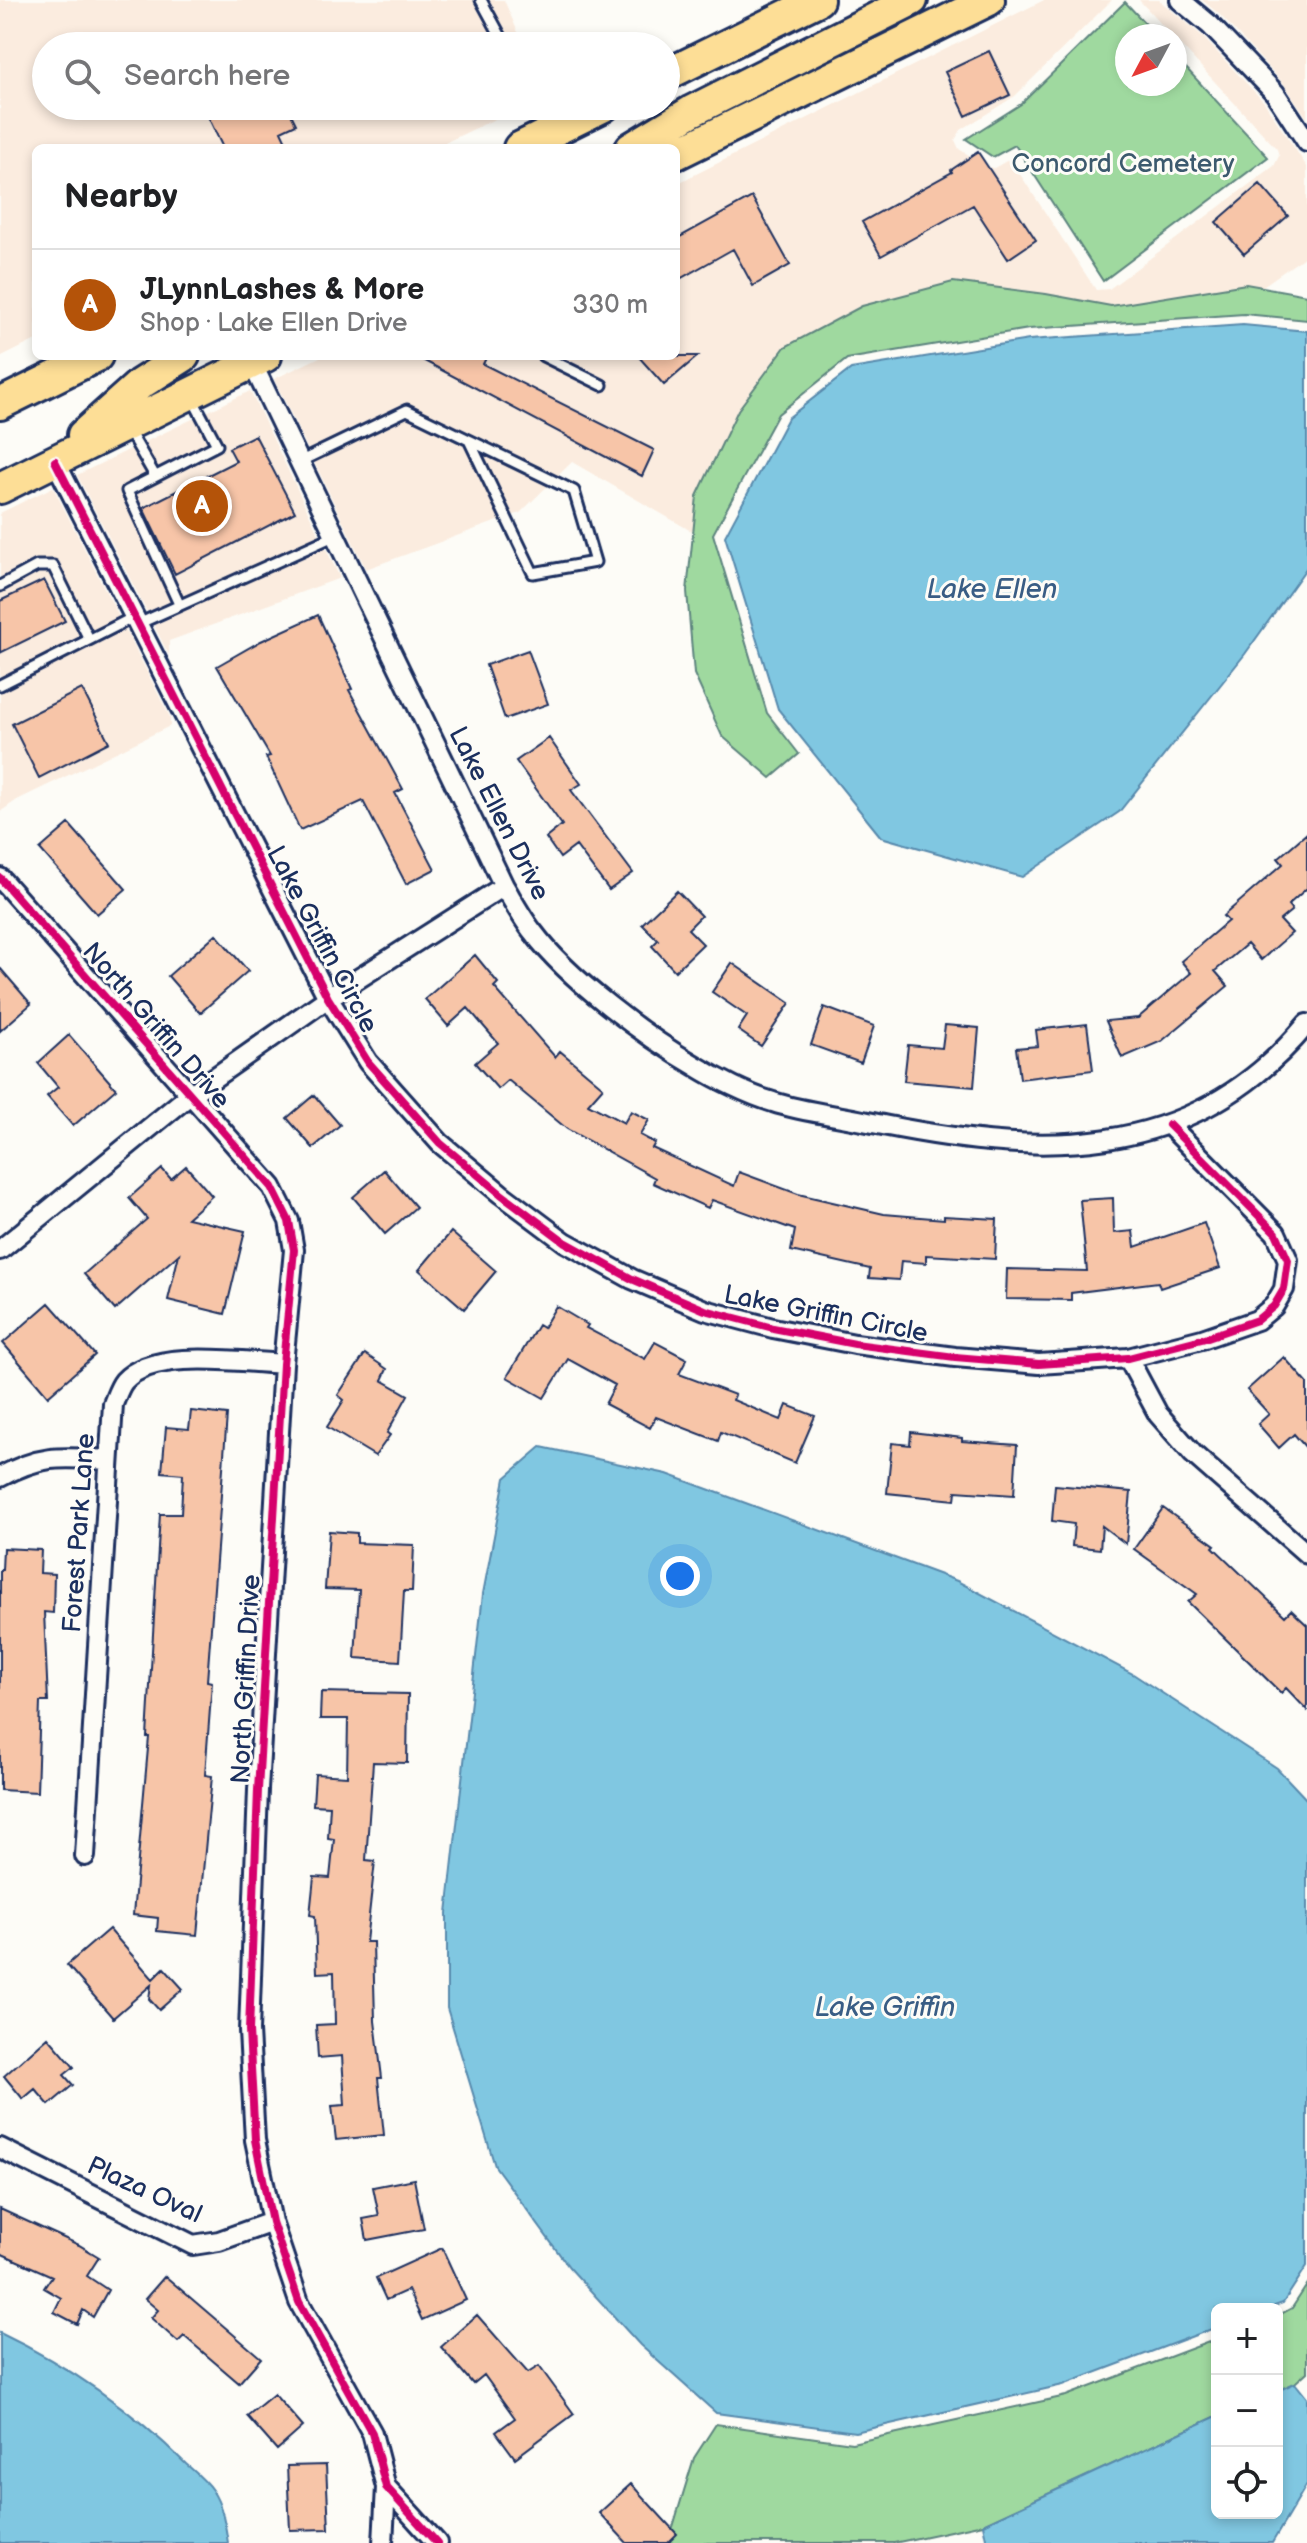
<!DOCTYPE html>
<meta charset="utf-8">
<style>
body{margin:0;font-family:"Balsamiq Sans",sans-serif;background:#f6f6f6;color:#202124}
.controls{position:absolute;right:24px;bottom:24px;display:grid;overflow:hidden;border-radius:12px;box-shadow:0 4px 12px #0003}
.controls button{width:72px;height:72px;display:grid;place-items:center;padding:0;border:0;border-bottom:2px solid #e0e0e0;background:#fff;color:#202124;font:40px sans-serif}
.compass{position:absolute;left:1115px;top:24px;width:72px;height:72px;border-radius:50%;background:#fff;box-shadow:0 4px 12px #0003;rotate:229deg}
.you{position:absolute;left:680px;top:1576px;width:28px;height:28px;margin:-20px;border:6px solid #fff;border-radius:50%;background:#1a73e8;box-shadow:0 0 0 12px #1a73e833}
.badge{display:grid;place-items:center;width:52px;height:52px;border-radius:50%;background:#b45309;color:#fff;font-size:26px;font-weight:700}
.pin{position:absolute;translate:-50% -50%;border:4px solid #fff;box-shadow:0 2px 8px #0006}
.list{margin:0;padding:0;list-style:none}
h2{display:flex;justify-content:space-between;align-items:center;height:104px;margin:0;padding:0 32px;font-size:34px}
h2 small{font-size:26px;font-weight:400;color:#757577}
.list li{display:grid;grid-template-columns:52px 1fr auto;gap:24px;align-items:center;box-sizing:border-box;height:112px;padding:0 32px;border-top:2px solid #e0e0e0}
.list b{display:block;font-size:30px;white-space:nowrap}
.list p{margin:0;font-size:26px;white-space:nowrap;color:#757577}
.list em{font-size:26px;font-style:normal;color:#757577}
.icon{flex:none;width:44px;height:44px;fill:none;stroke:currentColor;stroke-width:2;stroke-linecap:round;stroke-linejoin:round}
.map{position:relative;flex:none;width:1307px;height:2543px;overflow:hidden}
.search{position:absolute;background:#fff;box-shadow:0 4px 12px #0003;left:32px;top:32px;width:648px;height:88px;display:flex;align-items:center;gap:20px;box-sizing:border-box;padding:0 28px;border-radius:44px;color:#757577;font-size:30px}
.panel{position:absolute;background:#fff;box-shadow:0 4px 12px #0003;left:32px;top:144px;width:648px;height:216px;border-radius:12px}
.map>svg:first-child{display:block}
</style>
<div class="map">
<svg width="1307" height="2543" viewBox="0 0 1307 2543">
<rect width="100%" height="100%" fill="#fdfcf7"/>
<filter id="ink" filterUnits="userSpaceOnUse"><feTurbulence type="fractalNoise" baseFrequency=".0125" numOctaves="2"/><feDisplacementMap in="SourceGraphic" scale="16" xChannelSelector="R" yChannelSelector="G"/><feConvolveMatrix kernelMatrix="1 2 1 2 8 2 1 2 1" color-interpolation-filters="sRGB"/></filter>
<g filter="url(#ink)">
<!-- built -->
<path fill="#fbecdf" d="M0 0H504L524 46H46V106H522L434 148H36V340L0 358Z
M1044 0H1112L1015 96 961 130 955 140 959 149 988 167 994 168 1010 159 1096 290 1109 289 1274 166 1279 156 1277 149 1139 0H1159L1201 35 1264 102 1307 167V255L1263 286 1246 284 1111 306 1046 294 953 282 785 347 738 411 697 496 693 532 572 462 520 513 366 569 274 379 322 356H676V184Z
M1202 0H1307V118L1284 84 1220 15Z
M250 391 340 578 169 641V655L77 475Z
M53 487 170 717V726L17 800 0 812V513Z"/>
<!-- green -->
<path fill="#9fd99f" stroke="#5d847e" stroke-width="2" d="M1125 2 1157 36H1127V84H1175V56L1268 157 1103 281 1015 145 993 157 966 139 1021 104Z
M953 282 1046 294 1111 306 1246 284 1307 295V320L1244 314 1029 329 847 359 778 414 713 534 767 713 799 754 771 778 722 736 694 674 687 591 697 496 738 410 785 347 862 306Z
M1307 2285V2372L1295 2383 1277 2391V2316L1292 2308Z
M1217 2339V2416L983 2524 894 2543H664L672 2530 694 2458 716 2424 852 2443 1066 2396Z"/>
<!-- water -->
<path fill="#80c7e1" stroke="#588aad" stroke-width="2" d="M1243 325 1307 331V567L1245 654 1119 812 1022 877 881 837 778 709 725 536 788 418 851 369 1029 340Z
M541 1447 667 1474 957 1581 1133 1674 1277 1768 1307 1800V2266L1283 2303 1266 2309H1217V2327L1063 2385 855 2432 716 2413 640 2345 569 2267 495 2166 447 2008V1913L483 1594 505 1478Z
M0 2333C69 2366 132 2410 186 2464 195 2472 206 2481 212 2490 223 2507 225 2524 228 2543H0Z
M1295 2383 1307 2398V2484L1272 2543H987L983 2524 1217 2416V2513H1277V2391Z"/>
<!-- building -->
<path fill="#f7c5a8" stroke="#1b2f5e" stroke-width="2" d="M989 51 1010 95 966 116 945 72Z
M203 106H287L296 124 281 131 289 148H223Z
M978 152 1036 240 1008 259 973 205 881 256 862 222 952 172 951 170Z
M1260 184 1288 216 1244 254 1216 222Z
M752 197 790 265 753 286 733 249 676 281V239Z
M415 356H487L483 364 654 450 642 476Z
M638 356H698L664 385Z
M255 435 295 512 175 574 143 508 236 461 229 448Z
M44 580 65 621 0 653V601Z
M318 615 352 689 349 690 403 789 395 793 435 869 406 884 363 801 300 830 266 757 270 756 217 666 261 641Z
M528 650 548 704 505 719 486 665Z
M82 689 109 742 39 778 12 724Z
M549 738 581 784 571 790 633 873 609 890 576 846 560 858 546 838 562 825 516 761Z
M69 824 126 889 97 914 40 849Z
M1307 833V888L1288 905 1292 910 1280 920 1292 933 1261 960 1247 944 1215 971 1228 986 1162 1041 1122 1058 1106 1021 1138 1018 1191 973 1181 961 1228 921 1223 916 1283 864 1278 858Z
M677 891 701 916 688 929 703 944 675 971 652 946 658 940 642 924Z
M216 934 248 971 200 1013 168 976Z
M475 955 498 983 494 987 555 1057 560 1051 603 1087 588 1104 624 1123 631 1111 649 1120 640 1135 655 1143 652 1148 734 1186 739 1172 798 1194 884 1214 944 1219V1216L997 1219 995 1259 926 1255V1263L901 1261 899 1280 869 1278 870 1269 791 1251 795 1230 712 1200 708 1208 653 1183 655 1178 567 1129 508 1080 498 1089 475 1063 498 1043 468 1008 448 1026 425 999Z
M732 963 790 1003 761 1046 738 1030 747 1016 712 992Z
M0 968 31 1004 0 1031Z
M824 1007 874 1026 861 1063 811 1045Z
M1087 1024 1093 1070 1020 1079 1016 1048 1038 1046 1036 1030Z
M945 1025 979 1028 974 1087 904 1081 908 1045 942 1048Z
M69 1035 116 1089 73 1126 47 1096 58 1087 38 1063Z
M314 1095 340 1125 313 1148 287 1118Z
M186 1166 212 1196 187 1218 245 1231 225 1314 168 1300 179 1254 115 1310 84 1274 147 1219 129 1198 162 1169 171 1179Z
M384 1170 416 1207 385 1234 353 1197Z
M1113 1198 1114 1233 1133 1231 1135 1247 1204 1223 1220 1268 1160 1288 1158 1282 1071 1293V1300L1006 1299 1007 1269 1087 1271 1080 1200Z
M451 1232 496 1271 464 1309 419 1270Z
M49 1303 95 1355 48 1396 3 1343Z
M556 1306 588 1325 586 1328 645 1359 655 1342 687 1359 679 1374 735 1395 733 1400 781 1420 787 1405 815 1416 795 1463 721 1432 718 1441 656 1417 650 1428 605 1404 615 1385 568 1359 544 1398 507 1377 538 1325 543 1328Z
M365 1354 387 1369 382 1380 408 1395 387 1433 390 1435 375 1456 327 1427 344 1400 338 1395Z
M1284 1357 1307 1383V1449L1294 1434 1279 1448 1258 1424 1269 1414 1247 1390Z
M191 1411 227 1415 207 1681 212 1682 205 1775 212 1776 197 1935 157 1931 158 1918 133 1915 149 1737H147L160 1514H181L183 1474 162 1472 166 1427 189 1429Z
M911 1432 962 1438V1441L1017 1445 1014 1495 956 1491 955 1500 887 1493 892 1443 910 1445Z
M1055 1485 1131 1492 1126 1544 1102 1526 1100 1549 1072 1546 1074 1524 1052 1521Z
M1163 1508 1215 1545 1213 1547 1285 1616 1291 1610 1307 1625V1710L1286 1688 1281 1693 1188 1602 1197 1594 1134 1549Z
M329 1531 357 1533V1543L414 1545 412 1591H404L400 1661 355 1658 359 1590 325 1589Z
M3 1548 41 1550 40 1573 54 1574 53 1613 44 1612 48 1702H40L37 1792 0 1790V1570H2Z
M321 1692 408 1694 407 1763 373 1762 366 1860 375 1861 366 1942H373L375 2021 382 2078H378L384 2135 336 2140 332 2106 345 2105 342 2056 318 2058 316 2025 335 2024 334 1972 317 1973 315 1916 310 1915 314 1877 330 1878 334 1839 328 1838 330 1806 313 1805 315 1774 347 1776 348 1719H320Z
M109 1929 153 1979 164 1968 183 1989 159 2010 149 1999 151 1985 113 2018 67 1965Z
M48 2037 74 2067 64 2075 73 2085 49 2105 35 2089 23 2099 4 2076Z
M414 2179 424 2229 367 2240 363 2219 379 2216 373 2187Z
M0 2209 79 2245 99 2257 87 2276 108 2290 93 2317 83 2310 77 2324 54 2312 61 2298 44 2288 52 2276 0 2253Z
M442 2248 466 2300 422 2320 408 2290 386 2300 376 2278Z
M165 2276 261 2358 239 2383 184 2336 178 2342 151 2318 158 2310 145 2299Z
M477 2315 528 2373 539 2366 574 2414 515 2458 496 2432 515 2418 484 2375 473 2384 441 2347Z
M274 2394 303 2427 277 2450 247 2416Z
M326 2465 329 2529 290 2530 287 2466Z
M631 2484 677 2534 668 2543H627L599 2513Z"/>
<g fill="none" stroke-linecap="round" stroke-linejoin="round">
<!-- lane casing -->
<g stroke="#1b2f5e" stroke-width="15">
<path id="lane" d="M481 0 506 46
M540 106 552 128
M543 356 602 385
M129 431 155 476
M299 462 407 410 574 491 595 562 533 573 469 440
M0 586 37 566H53L89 639
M179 604 127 491 217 445 191 396
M138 624 334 536
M0 685 134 617"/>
</g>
<!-- street casing -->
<g stroke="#1b2f5e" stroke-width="24">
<path id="street" d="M1180 0 1210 25 1275 93 1307 142
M252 363 504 886C513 901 522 918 533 932 567 978 646 1037 696 1066 717 1079 749 1095 773 1102 803 1112 837 1115 868 1122 1033 1156 1188 1167 1307 1024
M55 461 328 998 368 1062 440 1143 501 1194 565 1242 632 1279 705 1310 773 1328 855 1344 955 1357 1039 1364 1128 1358 1202 1339 1257 1320 1274 1306 1284 1289 1288 1260 1276 1233 1169 1125
M0 878 272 1187 289 1221 294 1250 283 1364 258 1790 249 2031 255 2140 272 2222 299 2302 372 2433 386 2487 437 2543
M0 1250 191 1094 328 998 504 886
M1128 1358 1158 1414 1193 1454 1307 1554
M0 1477C42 1454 62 1457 108 1460
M85 1856 113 1404C116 1397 119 1387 124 1381 153 1348 241 1362 283 1364
M0 2148 193 2245 219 2241 272 2222
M383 2543 386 2487"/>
</g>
<!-- primary casing -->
<g stroke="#1b2f5e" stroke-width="36">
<path id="primary" d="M666 75 818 0
M519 148 604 106
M631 148 692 111 912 0
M676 154 989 0
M0 404 97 356
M83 435 140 384 184 356
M0 488 266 356"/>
</g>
<!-- lane -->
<use href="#lane" stroke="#fdfcf7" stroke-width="9"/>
<!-- street -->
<use href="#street" stroke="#fdfcf7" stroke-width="18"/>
<!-- primary -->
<use href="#primary" stroke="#fdde96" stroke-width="30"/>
<!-- cycleway casing -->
<g stroke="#fdfcf7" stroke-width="13">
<path id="cycleway" d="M55 461 328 998 368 1062 440 1143 501 1194 565 1242 632 1279 705 1310 773 1328 855 1344 955 1357 1039 1364 1128 1358 1202 1339 1257 1320 1274 1306 1284 1289 1288 1260 1276 1233 1169 1125
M0 878 272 1187 289 1221 294 1250 283 1364 258 1790 249 2031 255 2140 272 2222 299 2302 372 2433 386 2487 437 2543"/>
</g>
<!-- cycleway -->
<use href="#cycleway" stroke="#d6006c" stroke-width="8"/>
</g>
</g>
<g text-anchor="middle" stroke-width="6" stroke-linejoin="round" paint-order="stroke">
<!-- park labels -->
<g font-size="26" fill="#3c5a6e" stroke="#fdfcf7">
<text x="1123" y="172">Concord Cemetery</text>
</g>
<!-- street labels -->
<g font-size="26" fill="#1b2f5e" stroke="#fdfcf7">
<text transform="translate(500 813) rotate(63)" y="9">Lake Ellen Drive</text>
<text transform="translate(323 939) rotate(62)" y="9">Lake Griffin Circle</text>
<text transform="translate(157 1025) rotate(49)" y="9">North Griffin Drive</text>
<text transform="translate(826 1313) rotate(11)" y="9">Lake Griffin Circle</text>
<text transform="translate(78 1533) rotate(-86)" y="9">Forest Park Lane</text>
<text transform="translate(245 1679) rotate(-87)" y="9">North Griffin Drive</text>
<text transform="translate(145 2189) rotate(25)" y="9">Plaza Oval</text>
</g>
<!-- water labels -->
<g font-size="28" font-style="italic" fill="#395d85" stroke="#fdfcf7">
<text x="992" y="598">Lake Ellen</text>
<text x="885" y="2016">Lake Griffin</text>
</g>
</g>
</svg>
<div class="controls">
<button>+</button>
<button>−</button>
<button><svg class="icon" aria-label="locate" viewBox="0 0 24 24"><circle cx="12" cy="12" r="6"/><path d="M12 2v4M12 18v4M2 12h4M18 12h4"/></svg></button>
</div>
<svg class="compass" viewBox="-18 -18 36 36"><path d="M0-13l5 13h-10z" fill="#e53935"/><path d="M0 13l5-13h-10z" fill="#757577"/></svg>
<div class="you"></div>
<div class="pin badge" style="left:202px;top:506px">A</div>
<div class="search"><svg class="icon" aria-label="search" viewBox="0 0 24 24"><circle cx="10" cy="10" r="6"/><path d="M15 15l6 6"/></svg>Search here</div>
<section class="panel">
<h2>Nearby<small></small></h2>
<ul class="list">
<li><span class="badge">A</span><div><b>JLynnLashes &amp; More</b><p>Shop · Lake Ellen Drive</p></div><em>330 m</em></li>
</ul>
</section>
</div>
